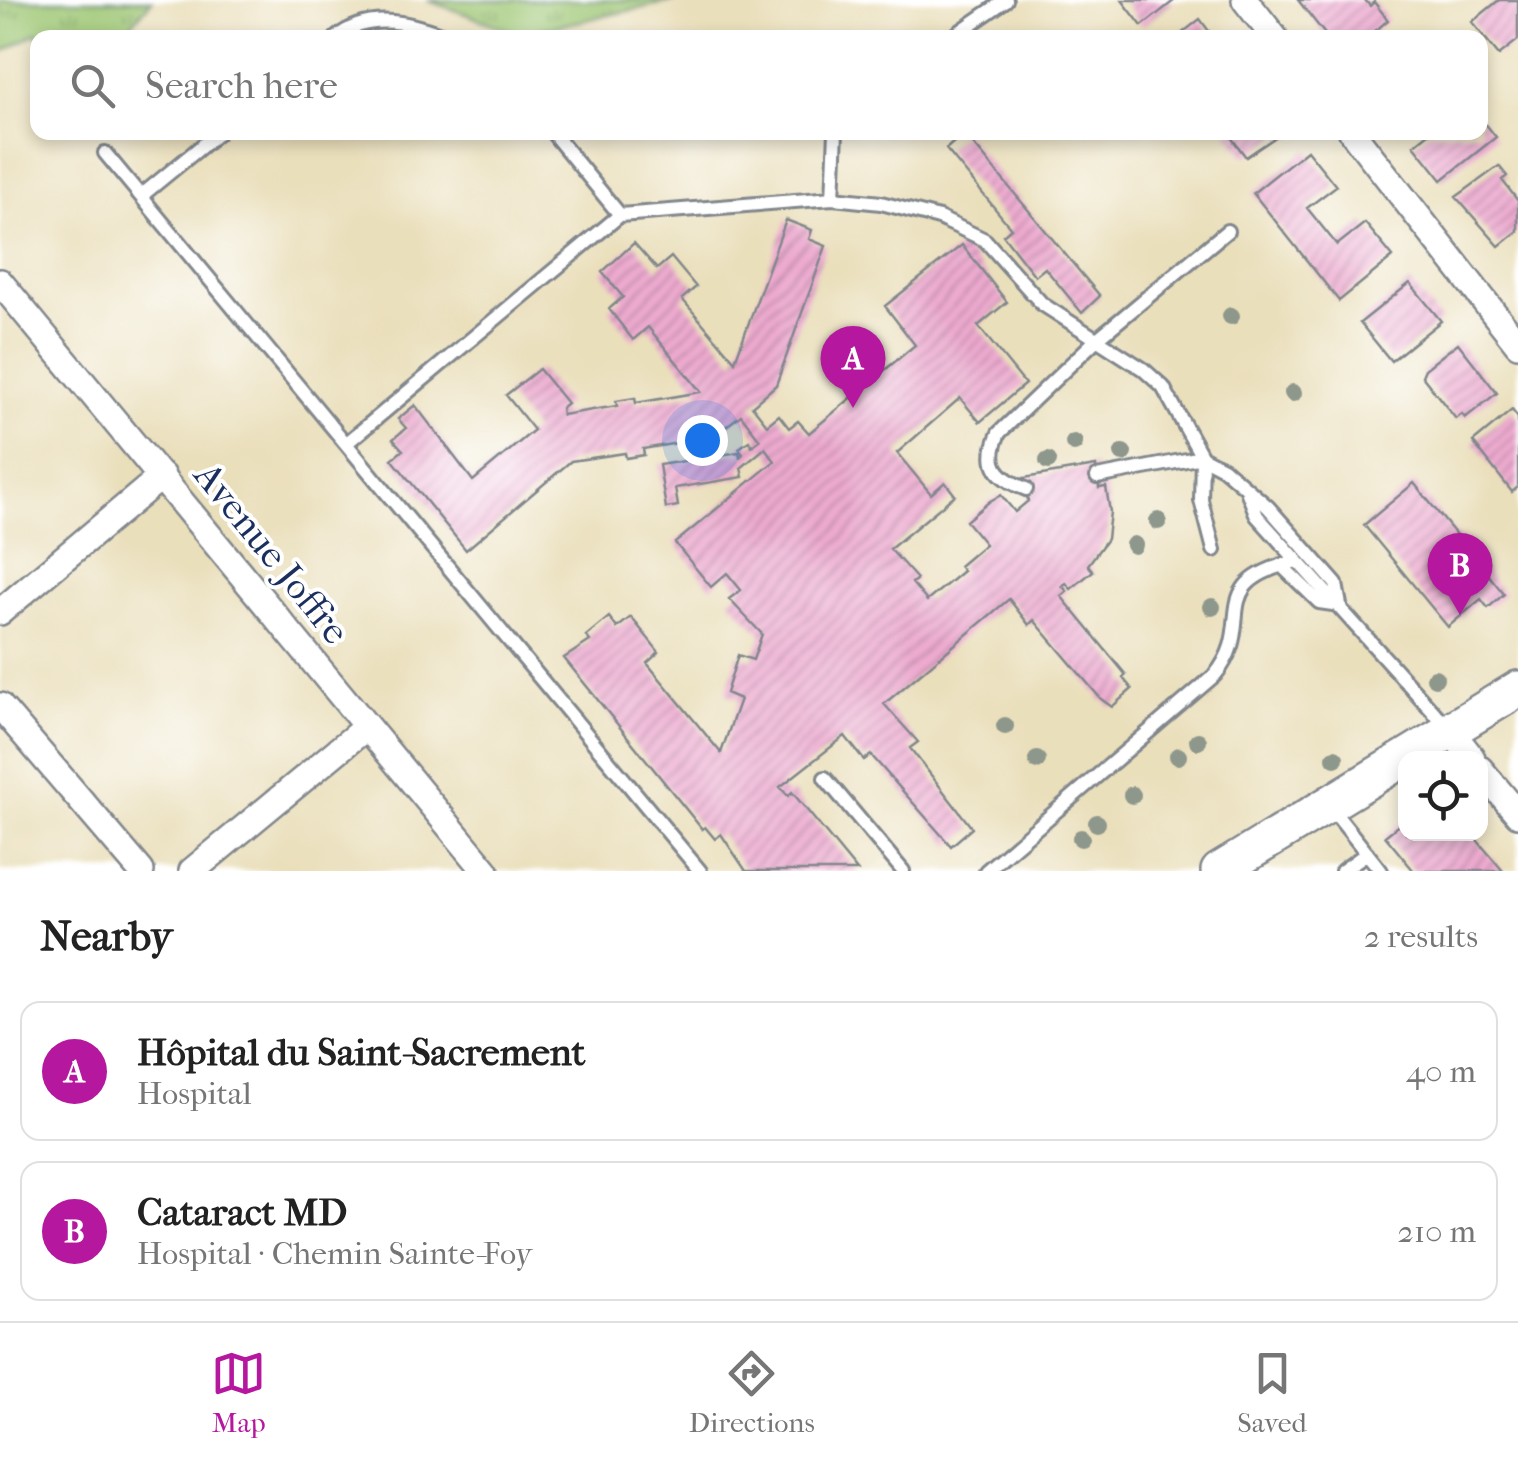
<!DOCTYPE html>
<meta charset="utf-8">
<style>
body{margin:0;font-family:"IM FELL French Canon",serif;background:#f2f2f2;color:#222}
.controls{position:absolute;right:30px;bottom:30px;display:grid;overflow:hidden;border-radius:20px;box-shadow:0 5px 15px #0003}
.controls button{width:90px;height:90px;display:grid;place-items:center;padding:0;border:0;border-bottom:2px solid #e0e0e0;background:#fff;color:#222;font:50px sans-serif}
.you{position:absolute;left:702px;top:440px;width:35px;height:35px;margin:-25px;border:8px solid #fff;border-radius:50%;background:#1a73e8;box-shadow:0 0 0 15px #1a73e833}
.badge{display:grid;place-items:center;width:65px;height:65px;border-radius:50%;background:#b5179e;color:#fff;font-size:32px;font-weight:700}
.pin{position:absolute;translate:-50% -82px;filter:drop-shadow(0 2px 5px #0008)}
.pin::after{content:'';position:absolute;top:52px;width:35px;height:30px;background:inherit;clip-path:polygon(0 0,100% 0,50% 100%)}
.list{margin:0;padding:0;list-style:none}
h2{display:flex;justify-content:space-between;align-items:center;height:130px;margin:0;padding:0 40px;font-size:42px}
h2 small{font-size:32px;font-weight:400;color:#767676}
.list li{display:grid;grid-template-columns:65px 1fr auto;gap:30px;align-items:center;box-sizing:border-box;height:140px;margin:0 20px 20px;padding:0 20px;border:2px solid #e0e0e0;border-radius:20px}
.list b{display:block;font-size:38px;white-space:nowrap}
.list p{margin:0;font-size:32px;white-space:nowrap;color:#767676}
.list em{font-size:32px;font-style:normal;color:#767676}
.icon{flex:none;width:55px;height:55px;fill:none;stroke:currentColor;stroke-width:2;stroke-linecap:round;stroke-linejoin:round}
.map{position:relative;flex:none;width:1518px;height:871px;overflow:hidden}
.search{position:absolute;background:#fff;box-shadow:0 5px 15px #0003;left:30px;right:30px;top:30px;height:110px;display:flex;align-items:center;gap:25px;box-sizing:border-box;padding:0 35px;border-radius:20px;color:#767676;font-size:38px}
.sheet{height:450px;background:#fff}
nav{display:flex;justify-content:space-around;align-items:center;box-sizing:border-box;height:140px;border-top:2px solid #e0e0e0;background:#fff;font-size:28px;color:#767676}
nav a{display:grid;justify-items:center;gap:5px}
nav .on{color:#b5179e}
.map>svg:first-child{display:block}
</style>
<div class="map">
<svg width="1518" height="871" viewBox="0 0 1518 871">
<defs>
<pattern id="park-tufts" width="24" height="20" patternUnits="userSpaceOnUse" patternTransform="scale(2.5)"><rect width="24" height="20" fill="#9dc672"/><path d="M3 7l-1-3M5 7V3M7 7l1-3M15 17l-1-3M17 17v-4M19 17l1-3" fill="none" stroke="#7fa161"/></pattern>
<pattern id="building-hatch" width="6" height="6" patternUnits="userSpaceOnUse" patternTransform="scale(2.5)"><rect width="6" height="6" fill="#edaacf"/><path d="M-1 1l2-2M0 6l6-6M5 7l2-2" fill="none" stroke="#bf8bab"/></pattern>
</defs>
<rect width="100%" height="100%" fill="#fff"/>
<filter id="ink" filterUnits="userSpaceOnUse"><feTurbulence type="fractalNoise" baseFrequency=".01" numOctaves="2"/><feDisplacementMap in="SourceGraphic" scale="20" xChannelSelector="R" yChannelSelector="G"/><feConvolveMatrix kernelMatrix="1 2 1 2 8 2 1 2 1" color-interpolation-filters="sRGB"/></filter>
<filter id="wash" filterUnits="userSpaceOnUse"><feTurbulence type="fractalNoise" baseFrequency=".0048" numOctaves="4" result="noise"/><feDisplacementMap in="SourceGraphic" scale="40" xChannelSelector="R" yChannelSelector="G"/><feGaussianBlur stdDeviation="2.25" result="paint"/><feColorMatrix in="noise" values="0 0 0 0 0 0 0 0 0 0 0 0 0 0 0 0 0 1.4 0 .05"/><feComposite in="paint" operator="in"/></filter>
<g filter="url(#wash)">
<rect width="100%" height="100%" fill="#eadfbb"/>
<!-- park -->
<path fill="url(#park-tufts)" stroke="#5c7a68" stroke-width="2.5" d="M0 0H152L121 37H40L37 33 0 53Z
M427 0H679L520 34Z"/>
<g id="blocks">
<!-- building -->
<path fill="url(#building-hatch)" d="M1122 0H1175L1142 26Z
M1298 0H1365L1370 6 1374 2 1388 20 1367 38H1328Z
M1499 0H1518V40L1499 55 1472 22Z
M1200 19 1214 38H1176Z
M1480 117 1496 137 1442 180 1414 145 1430 132H1480Z
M1227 132H1283L1246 157Z
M964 133 1100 296 1082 313 1045 268 1035 276 1003 235 1011 228 946 149Z
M1307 150 1336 186 1307 208 1337 245 1365 223 1393 257 1339 301 1253 193Z
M1499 166 1507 176 1502 180 1518 201V231L1499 246 1456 197Z
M786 220 812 230 809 239 826 246 776 385 752 406 767 425 779 415 789 428 798 421 809 433 915 345 885 306 962 245 1007 302 978 326 1025 384 980 422 960 398 897 453 931 494 945 482 955 495 890 549 917 579 912 583 927 601 963 571 959 566 985 544 966 521 990 501 1001 495 1015 512 1028 501 1024 478 1096 466 1099 488 1106 487 1110 512 1107 539 1088 565 1093 571 1071 589 1066 583 1062 586 1067 591 1061 596 1126 675 1123 678 1132 689 1112 707 1101 699 1034 620 1029 625 1009 599 884 704 918 742 910 748 972 828 951 846 871 755 864 760 845 736 780 787 788 796 792 792 857 871H746L721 834 715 839 705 827 702 829 564 658 590 641 586 636 609 617 617 628 631 617 659 652 647 663 721 753 740 699 726 693 738 655 753 660 762 634 729 599 741 590 727 573 711 587 675 543 775 461 765 448 741 468 743 477 675 488 678 506 666 508 659 465 691 460 690 451 702 449 703 458 739 452 740 457 743 454 739 448 749 441 752 446 760 440 741 415 712 437 643 449 644 455 626 458 625 453 571 461 466 550 392 459 403 450 393 439 406 428 398 419 415 405 473 481 534 430 506 395 539 369 567 403 561 408 562 415 617 406 616 401 635 398 636 403 701 392 648 327 633 340 609 309 623 297 602 272 634 243 657 269 671 257 696 287 682 299 735 361Z
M1410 283 1441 321 1391 361 1360 323Z
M1458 343 1497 393 1465 418 1462 414 1456 419 1422 376 1425 369Z
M1512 410 1518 418V487L1512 492 1473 442Z
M1414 483 1504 594 1488 608 1481 599 1448 627 1364 525Z
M1406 819V834H1472L1503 871H1414L1385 836Z"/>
</g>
</g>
<g filter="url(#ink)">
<use href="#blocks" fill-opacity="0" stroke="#82878c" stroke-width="2.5"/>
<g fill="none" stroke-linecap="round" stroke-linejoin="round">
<!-- lane casing -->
<g stroke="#82878c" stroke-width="18">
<path id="lane" d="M336 38C370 10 414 23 451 38
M951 38 1006 0
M552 132 620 215
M105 153 700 871
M141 196 219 132
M833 198 836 132
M348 442 620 215 833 198 881 203 939 218 985 240 1042 304 1143 369 1163 387 1202 457 1223 468 1268 507 1336 584 1340 605
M1097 477 1202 457 1201 500 1214 550
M1026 489C997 478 985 464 999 433L1097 339 1227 231
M1248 493 1257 516 1448 728
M1281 565 1319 602 1340 605
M825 778 903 871
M1330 807 1381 871
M986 871 1215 675C1259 622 1202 584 1297 561
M1342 871 1367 853"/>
</g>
<!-- street casing -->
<g stroke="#82878c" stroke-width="30">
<path id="street" d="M1245 0 1275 38
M1352 132 1518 344
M0 282 486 871
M0 612 162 476
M0 706 141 871
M1450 730 1472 758
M1480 769 1518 814
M192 871 365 728"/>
</g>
<!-- secondary casing -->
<g stroke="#82878c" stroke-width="40">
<path id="secondary" d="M1219 871 1518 689"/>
</g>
<!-- lane -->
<use href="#lane" stroke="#fff" stroke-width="12"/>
<!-- street -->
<use href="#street" stroke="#fff" stroke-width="25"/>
<!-- secondary -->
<use href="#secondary" stroke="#fff" stroke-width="35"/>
</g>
<!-- trees -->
<g fill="#8e978b">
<circle cx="1231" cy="316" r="9"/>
<circle cx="1293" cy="393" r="9"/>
<circle cx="1074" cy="443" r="9"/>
<circle cx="1123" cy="453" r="9"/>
<circle cx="1048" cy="461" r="9"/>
<circle cx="1158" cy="521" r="9"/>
<circle cx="1134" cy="545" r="9"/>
<circle cx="1212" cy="607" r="9"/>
<circle cx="1435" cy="678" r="9"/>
<circle cx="1005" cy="726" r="9"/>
<circle cx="1198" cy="741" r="9"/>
<circle cx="1178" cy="756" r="9"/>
<circle cx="1335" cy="758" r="9"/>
<circle cx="1037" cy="760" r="9"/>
<circle cx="1132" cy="795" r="9"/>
<circle cx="1097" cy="823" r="9"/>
<circle cx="1081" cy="838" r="9"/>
</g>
</g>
<g text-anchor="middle" stroke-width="8" stroke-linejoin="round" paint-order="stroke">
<!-- street labels -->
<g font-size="38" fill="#1b2f5e" stroke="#fff">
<text transform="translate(272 553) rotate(51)" y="13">Avenue Joffre</text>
</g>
</g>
</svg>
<div class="controls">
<button><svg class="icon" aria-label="locate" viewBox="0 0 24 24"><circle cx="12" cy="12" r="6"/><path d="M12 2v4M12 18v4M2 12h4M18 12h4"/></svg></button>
</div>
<div class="you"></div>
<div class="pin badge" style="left:853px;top:408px">A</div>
<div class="pin badge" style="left:1460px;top:615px">B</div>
<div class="search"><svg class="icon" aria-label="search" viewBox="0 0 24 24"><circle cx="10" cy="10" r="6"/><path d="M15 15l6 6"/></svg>Search here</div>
</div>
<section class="sheet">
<h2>Nearby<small>2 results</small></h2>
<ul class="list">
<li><span class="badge">A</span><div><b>Hôpital du Saint-Sacrement</b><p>Hospital</p></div><em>40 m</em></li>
<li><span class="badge">B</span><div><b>Cataract MD</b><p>Hospital · Chemin Sainte-Foy</p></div><em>210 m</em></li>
</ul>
</section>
<nav>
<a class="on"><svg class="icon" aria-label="map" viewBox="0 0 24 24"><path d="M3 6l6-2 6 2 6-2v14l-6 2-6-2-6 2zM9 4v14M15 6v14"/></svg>Map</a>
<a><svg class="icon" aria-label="directions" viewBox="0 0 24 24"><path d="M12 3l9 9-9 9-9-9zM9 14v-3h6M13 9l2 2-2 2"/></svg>Directions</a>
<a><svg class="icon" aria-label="saved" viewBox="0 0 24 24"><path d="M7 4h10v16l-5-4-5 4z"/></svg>Saved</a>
</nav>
